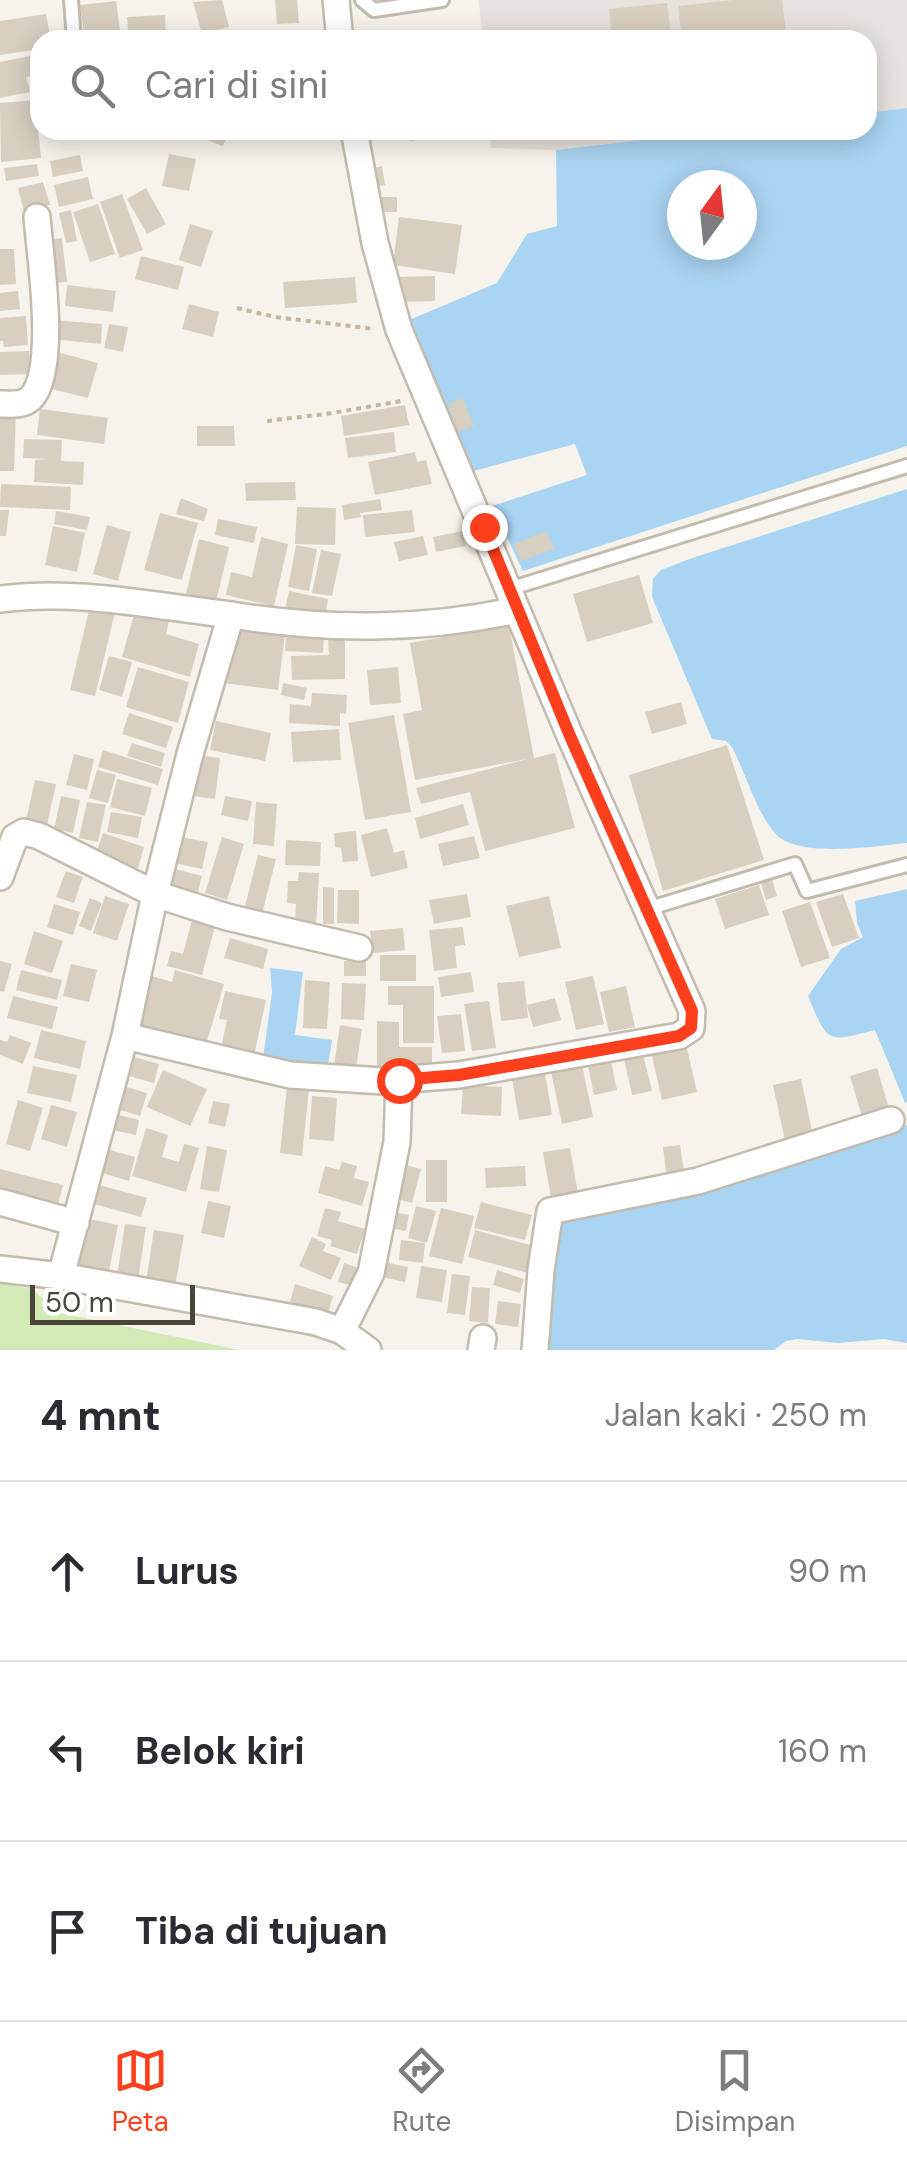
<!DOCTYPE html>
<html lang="id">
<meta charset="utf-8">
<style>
body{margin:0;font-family:"DM Sans",sans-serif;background:#f7f7f7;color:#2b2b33}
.compass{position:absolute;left:667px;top:170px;width:90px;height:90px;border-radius:50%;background:#fff;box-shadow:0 5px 25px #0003;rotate:15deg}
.scale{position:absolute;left:30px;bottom:25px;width:165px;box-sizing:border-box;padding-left:10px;border:5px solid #4b4439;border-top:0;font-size:28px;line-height:35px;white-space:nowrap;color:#4b4439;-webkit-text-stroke:8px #fff;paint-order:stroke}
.stop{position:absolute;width:30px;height:30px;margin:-22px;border:8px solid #fc3f1d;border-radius:50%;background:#fff}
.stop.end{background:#fc3f1d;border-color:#fff;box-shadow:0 2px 10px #0008}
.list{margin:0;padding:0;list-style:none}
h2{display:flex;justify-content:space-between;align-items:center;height:130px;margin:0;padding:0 40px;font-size:42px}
h2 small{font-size:32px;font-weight:400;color:#7c7c81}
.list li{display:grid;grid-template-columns:65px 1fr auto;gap:30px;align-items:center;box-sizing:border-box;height:180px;padding:0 40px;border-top:2px solid #e1e1e2}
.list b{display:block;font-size:38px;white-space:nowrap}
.list em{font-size:32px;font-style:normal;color:#7c7c81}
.icon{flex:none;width:55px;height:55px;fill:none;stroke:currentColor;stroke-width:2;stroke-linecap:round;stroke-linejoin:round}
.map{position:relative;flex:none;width:907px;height:1350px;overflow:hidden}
.search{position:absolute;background:#fff;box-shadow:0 5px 25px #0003;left:30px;right:30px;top:30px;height:110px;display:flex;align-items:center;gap:25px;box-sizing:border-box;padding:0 35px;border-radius:30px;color:#7c7c81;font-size:38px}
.sheet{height:670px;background:#fff}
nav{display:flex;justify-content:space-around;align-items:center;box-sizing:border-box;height:140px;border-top:2px solid #e1e1e2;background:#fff;font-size:28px;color:#7c7c81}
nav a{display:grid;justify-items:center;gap:5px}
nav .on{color:#fc3f1d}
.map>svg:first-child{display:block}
</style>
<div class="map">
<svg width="907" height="1350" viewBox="0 0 907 1350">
<rect width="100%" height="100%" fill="#f6f3ec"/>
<!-- industrial -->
<path fill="#e6e2dd" d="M479 0H907V108L867 113V40H482Z
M489 130H725L556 150 491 148Z"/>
<!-- green -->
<path fill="#d2eab5" d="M0 1283 32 1289 60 1313 240 1350H0Z"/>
<!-- water -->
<path fill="#a9d4f2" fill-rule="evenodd" d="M907 108V446L523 571 492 506 587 475 575 444 470 472 402 323 497 283 527 234 557 226 556 150 725 130H867V113ZM682 185H742V245H682Z
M907 489V843C876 846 796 859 775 833 757 813 745 772 732 747L726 741 712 739 652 597 653 579 661 570 692 558Z
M907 889V1102L905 1103 875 1030C826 1043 828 1043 808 996L841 949 863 937 857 923 855 901Z
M270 968 303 972 295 1035 332 1040 328 1065 304 1062 302 1071 262 1066 272 992Z
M907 1125V1343L884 1339 838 1343 797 1339 786 1341 774 1350H544L547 1295 561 1224 566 1220 736 1183Z"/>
<!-- building -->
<path fill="#d8cfc1" d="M222 0 229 27 202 34 193 2Z
M275 0H297L299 23 277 24Z
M733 0H782L787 40H682L678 6Z
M116 1 121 37 85 40 80 5Z
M667 3 672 40H612L609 9Z
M46 14 51 40H40V49L0 55V21Z
M165 15 166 40H129L127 17Z
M35 55 39 74 26 77 30 92 0 98V62Z
M35 100 41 158 1 162 0 103Z
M180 130H229L223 146Z
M408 130H434L436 137 410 141Z
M442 130H473L474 135 443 139Z
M169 154 196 159 189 191 162 186Z
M80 155 83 171 53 177 50 161Z
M37 164 39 176 6 181 4 168Z
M382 166 385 185 366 188 362 170Z
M88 177 93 199 59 207 54 185Z
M43 182 50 205 24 212 18 188Z
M146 188 166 224 147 234 127 199Z
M122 194 143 250 120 258 100 202Z
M377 197H397V212H376Z
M98 204 115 254 90 262 73 212Z
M71 210 77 241 66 243 59 213Z
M399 217 462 225 455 274 393 265Z
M190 224 213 231 201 267 179 260Z
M62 238 67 282 51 283 46 240Z
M0 249H14L16 284 0 285Z
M141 256 184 267 178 290 135 279Z
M435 276V301L398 302 397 277Z
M355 277 357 303 285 308 283 282Z
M67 285 116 291 113 312 65 306Z
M18 291 20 309 0 311V293Z
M189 304 219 312 213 337 182 329Z
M26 316 28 345 4 347 3 341H0V318Z
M53 320 102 324 101 344 51 339Z
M109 324 128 327 123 352 104 348Z
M29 351 30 374 0 375V352Z
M57 352 98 363 88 398 48 388Z
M463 398 474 426 458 432 448 404Z
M405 405 409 425 344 436 341 416Z
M40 409 108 418 104 444 37 435Z
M0 410H16L14 471H0Z
M197 426H234L235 446H197Z
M394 432 396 452 348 458 345 438Z
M24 439 62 440 61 461 84 462 83 485 34 482 35 460 47 459 23 458Z
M415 452 417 462 426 460 432 484 375 495 368 462Z
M295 482 296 500 246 501 245 483Z
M1 484 71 487 70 510 0 507Z
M181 498 208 509 204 521 176 514Z
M380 499 382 510 360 513 361 517 344 520 342 505Z
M297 507 336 508 335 545 295 544Z
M0 510H9L6 536H0Z
M412 510 415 532 365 537 363 515Z
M56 511 90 517 87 530 54 524Z
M160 513 198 523 182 580 144 570Z
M218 519 257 527 254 543 215 535Z
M107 525 131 532 118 581 93 574Z
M53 526 85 533 77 572 45 565Z
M463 531 466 546 436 552 433 537Z
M546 531 554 549 521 561 514 544Z
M423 536 428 555 399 561 394 542Z
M261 537 288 544 274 606 226 595 231 572 252 577Z
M199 539 229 547 216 602 186 594Z
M296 545 317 549 309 591 288 587Z
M321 550 341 554 332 596 312 593Z
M639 575 653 623 587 642 573 594Z
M289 591 328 599 325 617 285 609Z
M90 606 115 612 95 696 70 690Z
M135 611 169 621 166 634 199 644 190 677 122 657Z
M232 620 286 627 278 690 224 683Z
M509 625 534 758 555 753 575 828 485 851 470 792 421 804 416 788 527 759 415 780 403 714 422 710 410 643Z
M286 634 324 635 323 653 285 651Z
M328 638H345V679L292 680 291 656 329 655Z
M109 656 132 662 122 697 99 690Z
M138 667 189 682 178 723 126 707Z
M398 667 401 703 370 705 367 670Z
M283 683 307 688 304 700 281 695Z
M312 693 347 695 346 714 340 713V726L289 723 290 704 311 706Z
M681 702 687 724 652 734 645 712Z
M129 713 173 727 166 748 122 734Z
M394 715 411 812 365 820 348 723Z
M216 721 271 733 265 761 210 750Z
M339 729 341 760 293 762 291 732Z
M132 743 165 753 161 767 127 756Z
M727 745 764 860 663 891 629 775Z
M103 750 163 769 158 785 98 767Z
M74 754 94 759 87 790 66 785Z
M191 754 220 758 215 799 186 795Z
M97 770 116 775 108 803 89 798Z
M117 779 152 788 145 816 110 807Z
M35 780 56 784 46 830 25 825Z
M61 796 80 800 73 833 54 829Z
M225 796 252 801 248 821 221 815Z
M87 802 106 805 98 842 79 838Z
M256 802 277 804 274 846 253 844Z
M463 804 469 825 420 839 415 818Z
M111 812 142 817 138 838 107 832Z
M387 828 394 853 404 850 408 868 371 877 361 835Z
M356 831 358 861 343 862 341 848 335 847 334 833Z
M103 833 144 847 138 868 96 854Z
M175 836 208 842 202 869 169 862Z
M474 836 480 858 443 866 438 844Z
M222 837 244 844 227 900 205 893Z
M286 840 321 842 320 866 285 865Z
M258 855 276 859 262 914 244 910Z
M164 866 202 876 197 896 159 887Z
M66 871 83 877 74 903 56 897Z
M299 872 319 873 316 927 295 926 296 904 287 903 288 881H298Z
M772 879 777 896 766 900 761 883Z
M759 885 769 915 725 929 715 899Z
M323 887 334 888V924H323Z
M338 890H359V924L337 923Z
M467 894 471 917 434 924 429 900Z
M843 894 859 938 832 947 816 902Z
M105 896 129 904 117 941 93 933Z
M549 896 561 948 519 957 506 906Z
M90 898 102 903 91 931 79 926Z
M810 902 830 958 801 967 782 911Z
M54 904 80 912 73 935 47 927Z
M193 916 216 922 202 975 167 966 171 951 183 954Z
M463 927 465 945 455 946 457 968 434 971 429 930Z
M403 928 405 950 373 953 370 931Z
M34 931 63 941 52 973 24 964Z
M230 938 268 949 263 969 224 958Z
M380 955H416V981H380Z
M0 961 12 964 4 992 0 991Z
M344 961H366V976H344Z
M71 964 97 970 89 1002 63 996Z
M21 970 62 980 57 1000 16 990Z
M175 970 224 984 205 1048 130 1025 145 974 172 982Z
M471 972 474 992 441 997 438 977Z
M593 976 604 1024 576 1030 565 982Z
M305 980 330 982 327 1029 303 1028Z
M524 981 528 1018 501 1021 497 983Z
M342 983 366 984 364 1020 341 1019Z
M388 986H434V1043H403V1005H388Z
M626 986 635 1027 609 1032 600 992Z
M225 991 266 1000 253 1060 220 1053 227 1020 219 1019Z
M13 996 58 1007 52 1029 7 1018Z
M555 998 561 1020 533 1027 527 1005Z
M489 1001 496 1048 472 1051 464 1004Z
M461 1014 465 1051 442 1053 437 1016Z
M377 1021 399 1022V1047H432V1073H377Z
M340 1025 362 1029 356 1068 334 1065Z
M41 1030 86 1041 80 1069 34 1058Z
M10 1035 31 1043 23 1064 0 1055V1040L7 1042Z
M685 1040 697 1092 662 1100 650 1047Z
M123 1054 159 1064 154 1083 118 1073Z
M643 1054 652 1091 632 1095 624 1059Z
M610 1057 617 1090 594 1095 587 1062Z
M581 1060 593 1117 562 1124 550 1067Z
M33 1066 77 1075 71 1102 27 1093Z
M877 1068 890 1112 863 1120 850 1076Z
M163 1070 207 1089 190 1126 147 1107Z
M545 1073 552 1115 519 1120 512 1078Z
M801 1079 813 1135 785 1141 773 1085Z
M114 1083 147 1093 140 1116 107 1106Z
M463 1085 502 1087 501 1116 461 1114Z
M287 1086 309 1089 302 1156 280 1153Z
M312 1096 337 1098 334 1141 309 1139Z
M18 1100 43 1108 30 1151 6 1144Z
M213 1101 230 1104 225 1127 208 1123Z
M51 1105 77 1112 67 1147 41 1139Z
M107 1112 139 1120 136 1135 104 1128Z
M146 1128 168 1135 162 1157 179 1162 184 1144 199 1148 186 1192 132 1176Z
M680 1145 685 1178 667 1180 663 1147Z
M207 1146 227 1150 219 1192 200 1189Z
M99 1147 135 1157 129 1181 92 1170Z
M570 1148 578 1193 551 1198 543 1152Z
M426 1160H447V1202H426Z
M342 1162 357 1166 354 1178 369 1182 362 1206 318 1193 325 1166 339 1170Z
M402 1164 421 1169 412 1203 393 1198Z
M525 1166 526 1186 486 1188 485 1168Z
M0 1169 63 1185 55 1216 0 1201Z
M99 1185 147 1198 141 1217 94 1204Z
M208 1201 231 1206 224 1238 201 1233Z
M481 1202 532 1215 525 1240 474 1228Z
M416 1206 436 1211 427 1243 408 1238Z
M325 1208 341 1212 338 1221 365 1229 357 1254 330 1246 332 1240 317 1236Z
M441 1208 474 1216 462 1264 429 1256Z
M388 1211 409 1215 406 1231 385 1227Z
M85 1218 118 1225 108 1276 75 1270Z
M125 1224 146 1227 138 1280 117 1276Z
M154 1230 184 1235 175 1287 146 1282Z
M475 1230 534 1246 528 1273 468 1257Z
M312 1237 326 1244 323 1251 341 1258 331 1280 299 1266Z
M401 1240 425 1243 423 1263 399 1260Z
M385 1262 408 1267 405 1282 382 1277Z
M344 1263 362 1269 356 1287 338 1282Z
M421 1266 447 1270 442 1302 416 1298Z
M497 1270 524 1279 520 1293 493 1285Z
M452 1274 470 1276 465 1315 447 1313Z
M295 1284 333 1296 328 1314 290 1302Z
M472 1287 490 1288 488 1323 469 1321Z
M498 1301 521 1304 518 1327 495 1324Z"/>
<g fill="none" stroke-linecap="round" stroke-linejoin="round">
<!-- lane casing -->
<g stroke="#c2bbae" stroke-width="18">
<path id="lane" d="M71 0 74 40
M362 0 374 10 442 0
M509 589 907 466
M647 909 795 864 807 891 907 865"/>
</g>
<!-- street casing -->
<g stroke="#c2bbae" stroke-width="30">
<path id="street" d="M336 0 340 40
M0 404C10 404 23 406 31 398 58 369 40 256 37 217
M0 599C79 589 154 606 231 615L190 754 155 894 125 1036 290 1075 383 1081 459 1075 679 1036 691 1028 692 1011 570 736 399 330 375 243 354 130
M231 615C328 630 421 631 517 610
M0 877 15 837 24 832 39 836 155 894 227 917 359 948
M125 1036 61 1276 316 1322 342 1331 368 1350
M0 1202 76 1223
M0 1269 61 1276
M342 1331 371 1273 397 1142 399 1081
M481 1350 483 1338
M535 1350 541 1270 550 1211 698 1181 891 1120"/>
</g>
<!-- path -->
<path stroke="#c4b79f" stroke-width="4" stroke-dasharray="5 5" stroke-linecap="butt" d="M237 308 275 317 375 329
M267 421 333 413 401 401"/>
<!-- lane -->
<use href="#lane" stroke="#fff" stroke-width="12"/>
<!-- street -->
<use href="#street" stroke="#fff" stroke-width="25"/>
</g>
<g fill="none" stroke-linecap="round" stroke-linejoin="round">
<!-- route -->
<path stroke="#fc3f1d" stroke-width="12" d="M399 1080 459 1075 679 1036 691 1028 692 1011 570 736 484 527"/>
</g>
</svg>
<svg class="compass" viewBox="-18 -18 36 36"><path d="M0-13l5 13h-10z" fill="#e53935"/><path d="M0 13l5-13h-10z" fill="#7c7c81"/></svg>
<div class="scale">50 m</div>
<div class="stop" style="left:399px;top:1080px"></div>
<div class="stop end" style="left:484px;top:527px"></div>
<div class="search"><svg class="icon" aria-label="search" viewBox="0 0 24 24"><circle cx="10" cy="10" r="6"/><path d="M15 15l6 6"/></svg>Cari di sini</div>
</div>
<section class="sheet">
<h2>4 mnt<small>Jalan kaki · 250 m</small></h2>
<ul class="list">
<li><svg class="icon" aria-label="ahead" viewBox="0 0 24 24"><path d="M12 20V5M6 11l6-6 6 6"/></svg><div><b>Lurus</b></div><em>90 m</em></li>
<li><svg class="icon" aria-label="left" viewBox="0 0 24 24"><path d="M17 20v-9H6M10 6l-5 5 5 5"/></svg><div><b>Belok kiri</b></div><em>160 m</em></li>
<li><svg class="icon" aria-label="arrive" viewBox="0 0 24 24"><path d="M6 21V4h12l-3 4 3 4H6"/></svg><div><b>Tiba di tujuan</b></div></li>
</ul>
</section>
<nav>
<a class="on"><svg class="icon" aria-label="map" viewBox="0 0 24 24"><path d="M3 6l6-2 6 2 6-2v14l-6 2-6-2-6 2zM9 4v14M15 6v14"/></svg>Peta</a>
<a><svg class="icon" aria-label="directions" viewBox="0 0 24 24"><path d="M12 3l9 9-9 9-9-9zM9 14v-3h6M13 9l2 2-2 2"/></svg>Rute</a>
<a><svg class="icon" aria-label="saved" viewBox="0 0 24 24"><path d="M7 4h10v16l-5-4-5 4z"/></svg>Disimpan</a>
</nav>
